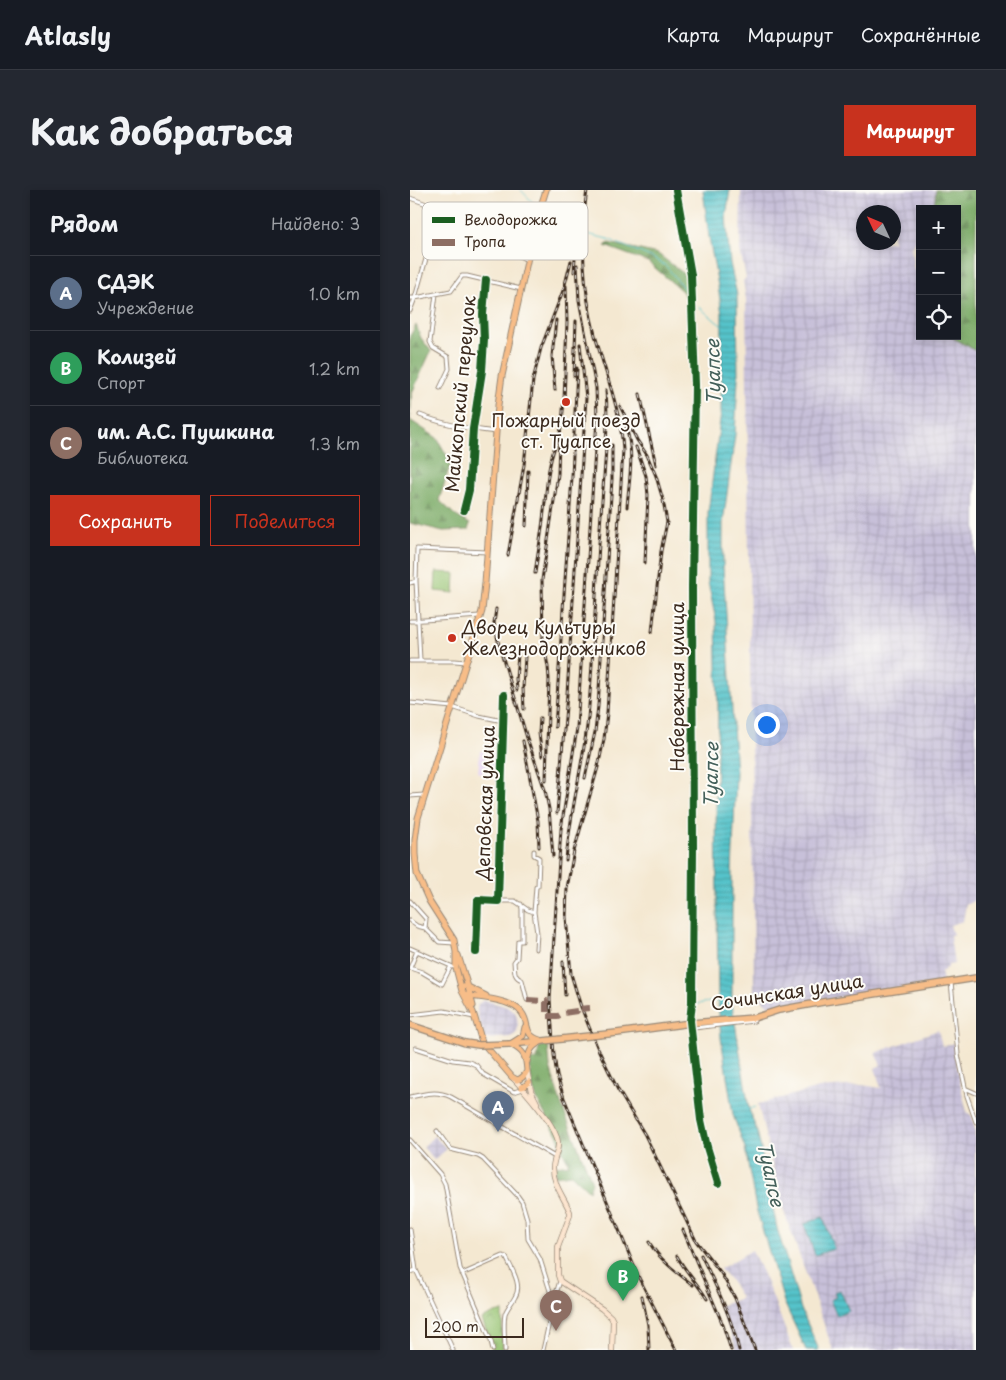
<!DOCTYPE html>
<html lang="ru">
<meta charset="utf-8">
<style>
body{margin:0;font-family:"Playpen Sans",sans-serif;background:#242831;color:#f1f3f6}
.controls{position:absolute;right:15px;top:15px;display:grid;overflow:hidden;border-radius:0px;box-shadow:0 2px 8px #0003}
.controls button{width:45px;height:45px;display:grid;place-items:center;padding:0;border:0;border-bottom:1px solid #363941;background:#171b24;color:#f1f3f6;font:25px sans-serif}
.compass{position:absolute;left:446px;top:15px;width:45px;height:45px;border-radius:50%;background:#171b24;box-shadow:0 2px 8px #0003;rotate:314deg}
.scale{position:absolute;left:15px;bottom:12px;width:99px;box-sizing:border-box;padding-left:5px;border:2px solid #3b2a1e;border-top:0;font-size:14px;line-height:18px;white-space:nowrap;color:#3b2a1e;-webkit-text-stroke:4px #fdfcf7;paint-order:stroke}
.you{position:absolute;left:356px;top:534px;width:18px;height:18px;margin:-12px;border:4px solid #fff;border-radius:50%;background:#1a73e8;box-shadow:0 0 0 8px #1a73e833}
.badge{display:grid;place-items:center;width:32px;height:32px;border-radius:50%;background:#c8321e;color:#fff;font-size:16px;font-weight:700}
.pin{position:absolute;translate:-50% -41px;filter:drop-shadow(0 1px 2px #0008)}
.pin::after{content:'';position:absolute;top:26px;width:18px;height:15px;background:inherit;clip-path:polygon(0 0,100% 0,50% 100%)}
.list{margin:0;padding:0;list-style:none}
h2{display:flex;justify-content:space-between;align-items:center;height:65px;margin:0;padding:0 20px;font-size:21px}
h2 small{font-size:16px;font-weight:400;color:#9ea1a6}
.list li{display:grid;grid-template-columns:32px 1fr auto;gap:15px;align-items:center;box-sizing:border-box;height:75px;padding:0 20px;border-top:1px solid #363941}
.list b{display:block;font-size:19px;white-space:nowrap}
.list p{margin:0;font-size:16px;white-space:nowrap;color:#9ea1a6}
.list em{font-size:16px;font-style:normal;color:#9ea1a6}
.actions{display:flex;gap:10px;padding:15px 20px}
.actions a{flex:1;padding:11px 0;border:1px solid #c8321e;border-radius:0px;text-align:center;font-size:18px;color:#c8321e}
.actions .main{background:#c8321e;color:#fff}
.icon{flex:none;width:28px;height:28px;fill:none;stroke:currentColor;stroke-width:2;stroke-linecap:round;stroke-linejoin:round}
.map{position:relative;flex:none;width:566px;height:1160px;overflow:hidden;border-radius:0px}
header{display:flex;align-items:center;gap:30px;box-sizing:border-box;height:70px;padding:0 25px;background:#171b24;border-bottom:1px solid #363941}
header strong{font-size:24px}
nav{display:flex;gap:28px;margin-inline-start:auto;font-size:18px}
.intro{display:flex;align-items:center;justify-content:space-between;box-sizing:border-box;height:120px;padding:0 30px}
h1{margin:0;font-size:35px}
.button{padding:12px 22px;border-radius:0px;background:#c8321e;color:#fff;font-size:18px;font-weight:700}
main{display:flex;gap:30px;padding:0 30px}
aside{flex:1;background:#171b24;border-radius:0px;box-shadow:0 2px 8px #0003}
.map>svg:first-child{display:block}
</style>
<header>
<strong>Atlasly</strong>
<nav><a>Карта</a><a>Маршрут</a><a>Сохранённые</a></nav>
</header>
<div class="intro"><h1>Как добраться</h1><a class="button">Маршрут</a></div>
<main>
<aside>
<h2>Рядом<small>Найдено: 3</small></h2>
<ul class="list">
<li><span class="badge" style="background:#5c6f8a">A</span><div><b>СДЭК</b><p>Учреждение</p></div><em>1.0 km</em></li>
<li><span class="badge" style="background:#2e9e5b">B</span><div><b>Колизей</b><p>Спорт</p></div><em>1.2 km</em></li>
<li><span class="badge" style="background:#8d6e63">C</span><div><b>им. А.С. Пушкина</b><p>Библиотека</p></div><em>1.3 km</em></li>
</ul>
<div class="actions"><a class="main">Сохранить</a><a>Поделиться</a></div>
</aside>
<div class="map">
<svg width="566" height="1160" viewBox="0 0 566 1160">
<defs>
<pattern id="industrial-grid" width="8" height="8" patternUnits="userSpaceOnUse" patternTransform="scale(1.25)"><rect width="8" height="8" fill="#c7c0d9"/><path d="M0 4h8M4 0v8" fill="none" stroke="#aca5ba"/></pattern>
<pattern id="forest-firs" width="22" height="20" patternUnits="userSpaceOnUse" patternTransform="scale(1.25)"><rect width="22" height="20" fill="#78a963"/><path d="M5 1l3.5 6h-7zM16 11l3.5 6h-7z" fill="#648a51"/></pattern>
<pattern id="park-crowns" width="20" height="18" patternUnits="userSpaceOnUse" patternTransform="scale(1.25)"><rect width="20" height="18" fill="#96c371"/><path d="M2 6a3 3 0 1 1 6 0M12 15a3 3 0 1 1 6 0" fill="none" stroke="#7c9f5c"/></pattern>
<pattern id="water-rules" width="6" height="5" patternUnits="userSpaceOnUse" patternTransform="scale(1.25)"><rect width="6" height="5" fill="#55c3ca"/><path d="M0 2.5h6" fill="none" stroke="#489fa3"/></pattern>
</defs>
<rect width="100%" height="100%" fill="#fdfcf7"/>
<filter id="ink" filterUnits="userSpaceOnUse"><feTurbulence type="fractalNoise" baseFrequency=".02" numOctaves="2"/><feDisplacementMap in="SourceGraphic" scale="10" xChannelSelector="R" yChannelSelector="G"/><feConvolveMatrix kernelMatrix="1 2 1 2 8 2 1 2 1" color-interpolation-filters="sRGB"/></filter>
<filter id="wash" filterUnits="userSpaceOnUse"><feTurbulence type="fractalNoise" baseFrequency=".0096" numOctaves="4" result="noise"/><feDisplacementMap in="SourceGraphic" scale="20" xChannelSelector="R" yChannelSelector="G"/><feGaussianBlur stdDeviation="1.12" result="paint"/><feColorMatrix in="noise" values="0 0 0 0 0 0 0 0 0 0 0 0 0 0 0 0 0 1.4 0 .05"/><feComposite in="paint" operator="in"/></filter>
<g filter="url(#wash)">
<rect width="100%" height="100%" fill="#f4e8d1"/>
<!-- built -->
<path fill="#e5d3f1" d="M70 561H82V563H89L88 584 68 583Z"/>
<!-- industrial -->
<path fill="url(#industrial-grid)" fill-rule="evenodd" d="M331 0H526L524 19H510V45L501 57 504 80 510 84V146H540L566 161V709L556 715 553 731 540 735 543 745 540 746 544 774 538 775V778L534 779V781H531L533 792 361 818 344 802 336 109 333 91 336 88 330 60ZM453 22H483V52H453Z
M74 810 98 817 105 822 107 827 108 837 107 842 104 845 100 847 75 849 68 827 67 819 68 814Z
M528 840 532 856 544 853 545 865 552 902 557 922 562 926 565 941 566 1160H423L372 1016 348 914 409 898 452 895 471 898 465 878 471 875 465 863Z
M24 946 37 959 24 970 13 957Z
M342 1060 360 1100 383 1160H327L309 1116 331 1108 321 1091 310 1079Z"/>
<!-- grass -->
<path fill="#96c371" stroke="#687648" d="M26 382 45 383 44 403 25 401Z"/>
<!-- forest -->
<path fill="url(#forest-firs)" stroke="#5a6a40" d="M526 0H566V161L540 146H547V19H524Z
M199 53 248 64 273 83 278 92 281 128 278 129 277 110 272 101 238 72 195 56Z
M6 135 11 148 21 161 2 203 0 230 27 248 41 273 29 310 46 326 60 334 58 340 33 341 0 333V146Z
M138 854 140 877 151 914 182 992 179 1001 161 984 145 986V976L159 974C157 969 154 965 152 960 149 955 150 949 147 945 131 916 120 906 120 871L127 869 129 857Z"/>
<!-- park -->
<path fill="url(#park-crowns)" stroke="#687648" d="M93 1121 92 1125 93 1160H83L72 1129 85 1123Z"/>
<!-- water -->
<path fill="url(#water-rules)" stroke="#487674" d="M293 0H320L316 27 320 73 327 105 328 189 325 245 313 333V376L326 583 322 684V814L339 919 348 945 367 1038 391 1119 409 1160H396L374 1112 346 1018 335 958 323 925 311 848 308 811 306 611 308 517 306 431 298 392V323L311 222 312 124 308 96 299 47Z
M413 1027 424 1059 405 1065 394 1034Z
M430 1100 439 1121 427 1126 420 1110 426 1107 424 1102Z"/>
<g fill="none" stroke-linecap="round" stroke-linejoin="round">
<!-- stream -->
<path stroke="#55c3ca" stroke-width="1" d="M111 0 128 18
M132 19 137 22 145 33 177 44 198 49 243 68 256 76 276 101
M289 117 312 136
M286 814 308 811
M339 919 345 917"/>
</g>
</g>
<g filter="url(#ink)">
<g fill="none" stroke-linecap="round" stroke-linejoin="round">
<!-- street casing -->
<g stroke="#988978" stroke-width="5">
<path id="street" d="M266 0 281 85 285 195 282 397 283 657 282 812 280 831 291 930 297 957 308 993
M0 8 14 13 30 26 46 37 92 57 117 70
M26 104 20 152 23 158 38 167 39 179 30 198
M0 108H5L41 101 52 86H57L111 99
M0 121 5 108 19 58
M10 225C34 235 60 239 86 242
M54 320 59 300 63 239 72 181 74 150 73 124 76 90
M0 393 6 391
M0 431 70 426
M10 470 6 391 7 359 77 362
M0 471H45L56 472
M0 513 42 517 69 526 93 531
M0 606 14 605
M124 661V665L129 668 128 696 126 697 124 722 127 743 126 759
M0 711 16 729 15 738 29 752 44 753
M88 711H105L118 720 124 722
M111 714 112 719V751H108L107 768 104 772C105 780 103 787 112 790L117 810
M0 731 7 736 15 738
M0 758 43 777
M66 762 68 710 88 711 94 505
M0 778 12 782 32 794 41 776
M0 778 7 761
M541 792 548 864 557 906 566 932
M0 825 34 821 64 827
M284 838 344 831
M6 858 43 870 59 872 66 875 73 884 104 902 113 899
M557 899 566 903
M0 907C17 904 25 900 41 907L145 967
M27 941 40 959 68 966 73 969 107 1005 112 1012 117 1029 118 1049 130 1069 140 1101 144 1110
M0 950 30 984 35 994 50 1078 81 1151 83 1160
M0 1039 6 1080 43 1160
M0 1082 6 1080
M52 1084 93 1066 96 1067C101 1078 113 1095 105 1107 102 1113 97 1118 95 1124 93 1135 95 1149 95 1160
M133 1160 144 1110 150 1091"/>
</g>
<!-- secondary casing -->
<g stroke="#988978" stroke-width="6">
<path id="secondary" d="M117 881 121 901 127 913
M103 888C115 901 146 936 148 952 149 961 143 969 143 978 143 995 154 1007 160 1022V1025L148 1057V1085L150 1091 192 1119 201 1127 203 1131 202 1160"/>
</g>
<!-- primary casing -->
<g stroke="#988978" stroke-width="7">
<path id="primary" d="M48 765 58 797 76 806
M63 816 58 797 56 796 53 797 52 801 56 806C70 807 103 810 112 823 120 834 113 845 130 850
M102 853 113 846 115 837
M100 854C114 861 116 865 117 881 115 885 112 889 107 890L102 887 72 852 63 822 52 801 46 778V762L44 750 19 711 7 684 5 664V650L8 628 72 421 75 393 88 215 92 186 125 35 136 0
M117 872C119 862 121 856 131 852
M111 897 115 896 119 892"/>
</g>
<!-- highway casing -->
<g stroke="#988978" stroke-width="8">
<path id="highway" d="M0 835 55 853
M207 843 281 833 344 828 369 820 413 812 566 788
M100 854 133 851"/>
</g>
<!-- street -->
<use href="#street" stroke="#fff" stroke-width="3"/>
<!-- secondary -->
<use href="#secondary" stroke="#fce5cf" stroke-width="4.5"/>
<!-- primary -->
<use href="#primary" stroke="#f7bd88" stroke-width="5"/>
<!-- highway -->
<use href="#highway" stroke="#f7bd88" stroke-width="5.5"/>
<!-- rail casing -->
<g stroke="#3b2a1e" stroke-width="3">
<path id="rail" d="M177 0C170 46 173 100 185 145 195 183 211 220 213 260L197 523 194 549 188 577 164 661 157 698 156 727 161 784 171 817 188 859 208 900 235 945 286 1051 311 1083 325 1108 345 1160
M167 75 169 110 186 198 187 229 167 538 151 639 140 809 144 865 147 886 154 908 229 1088 266 1160
M164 82 168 25
M164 186 166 131
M145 200 142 166 146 130
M230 204 246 275
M210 216 227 250 237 265 246 286 253 310 257 332 251 361 242 442
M216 238C225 264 219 290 217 317
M226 257 236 286 238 305 235 373
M116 336 118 281
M98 365 114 275 123 190 131 158 154 98 161 71
M125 383C128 362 132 342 134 321 137 297 137 279 145 256
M86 419 84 433 89 455 117 548 135 600 139 619 143 666
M107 500 106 489 108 464
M114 519 113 498 115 467
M130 528 129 543 132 566
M145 537 162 287 167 178
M113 551 128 631 129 657
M175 588 185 542 188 516 202 289V255
M136 590 139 489 138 477 133 449 132 390 148 284 149 250 152 232 154 210 157 132 156 96
M147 623 157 504 176 208 170 154
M156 670C160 622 173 575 178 528 184 460 186 392 191 324 194 283 199 241 196 200
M153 772 155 805
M273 1040 313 1135 321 1160
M239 1052C250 1070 266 1082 283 1095
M291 1065C306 1096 321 1126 329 1160
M267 1066C275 1081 288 1094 297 1109
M232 1106 238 1135 239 1160"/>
</g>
<!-- rail -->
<use href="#rail" stroke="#fdfcf7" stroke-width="1" stroke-dasharray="4" stroke-linecap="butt"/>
<!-- highway-bridge casing -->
<g stroke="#988978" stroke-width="8" stroke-linecap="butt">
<path id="highway-bridge" d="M133 851 207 843
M55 853 69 855 100 854"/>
</g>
<!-- highway-bridge -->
<use href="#highway-bridge" stroke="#f7bd88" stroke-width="5.5"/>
<!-- quiet -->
<path stroke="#8d6e63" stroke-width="6" stroke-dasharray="12 6" stroke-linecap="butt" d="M117 810 136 811V826H148L153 823 167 821V819L180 818"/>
<!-- cycleway casing -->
<g stroke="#fdfcf7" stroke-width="11">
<path id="cycleway" d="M266 0 281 85 285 195 282 397 283 657 282 812 280 831 291 930 297 957 308 993
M54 320 59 300 63 239 72 181 74 150 73 124 76 90
M66 762 68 710 88 711 94 505"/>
</g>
<!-- cycleway -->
<use href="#cycleway" stroke="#1b5e20" stroke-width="8"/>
</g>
</g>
<!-- markers -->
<g fill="#c8321e" stroke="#fdfcf7" stroke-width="2">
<circle cx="156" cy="212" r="5"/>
<circle cx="42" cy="448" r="5"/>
</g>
<g text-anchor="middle" stroke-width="4" stroke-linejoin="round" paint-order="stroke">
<!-- street labels -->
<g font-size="18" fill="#3b2a1e" stroke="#fdfcf7">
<text transform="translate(51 204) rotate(-85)" y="6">Майкопский переулок</text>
<text transform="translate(268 497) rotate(-90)" y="6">Набережная улица</text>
<text transform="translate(76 613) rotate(-88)" y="6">Деповская улица</text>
<text transform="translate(377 803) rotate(-9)" y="6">Сочинская улица</text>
</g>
<!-- poi labels -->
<g font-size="18" fill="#3b2a1e" stroke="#fdfcf7">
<text x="156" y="237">Пожарный поезд<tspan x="156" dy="21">ст. Туапсе</tspan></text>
<text x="52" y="444" text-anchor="start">Дворец Культуры<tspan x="52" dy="21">Железнодорожников</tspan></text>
</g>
<!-- water labels -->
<g font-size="19" font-style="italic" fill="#44605a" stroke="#fdfcf7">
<text transform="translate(303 182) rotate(-91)" y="7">Туапсе</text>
<text transform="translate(301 585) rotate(-89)" y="7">Туапсе</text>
<text transform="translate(361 984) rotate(78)" y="7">Туапсе</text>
</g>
</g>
<!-- legend -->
<rect x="12" y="12" width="166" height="58" rx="8" fill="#fdfcf7" stroke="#c3bdb6" stroke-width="1"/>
<rect x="22" y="27" width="23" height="6" fill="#1b5e20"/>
<rect x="22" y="49" width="23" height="7" fill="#8d6e63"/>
<g font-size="14" fill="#3b2a1e">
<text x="54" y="35">Велодорожка</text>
<text x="54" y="57">Тропа</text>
</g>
</svg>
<div class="controls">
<button>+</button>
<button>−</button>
<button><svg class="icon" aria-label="locate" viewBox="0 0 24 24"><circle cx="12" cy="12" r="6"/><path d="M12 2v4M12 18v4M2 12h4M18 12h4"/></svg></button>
</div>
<svg class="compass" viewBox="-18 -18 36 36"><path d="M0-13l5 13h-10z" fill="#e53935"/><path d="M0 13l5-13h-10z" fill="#9ea1a6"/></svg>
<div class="scale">200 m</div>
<div class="you"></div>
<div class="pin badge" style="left:88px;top:942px;background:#5c6f8a">A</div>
<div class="pin badge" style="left:213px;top:1111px;background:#2e9e5b">B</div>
<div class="pin badge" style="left:146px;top:1141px;background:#8d6e63">C</div>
</div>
</main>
